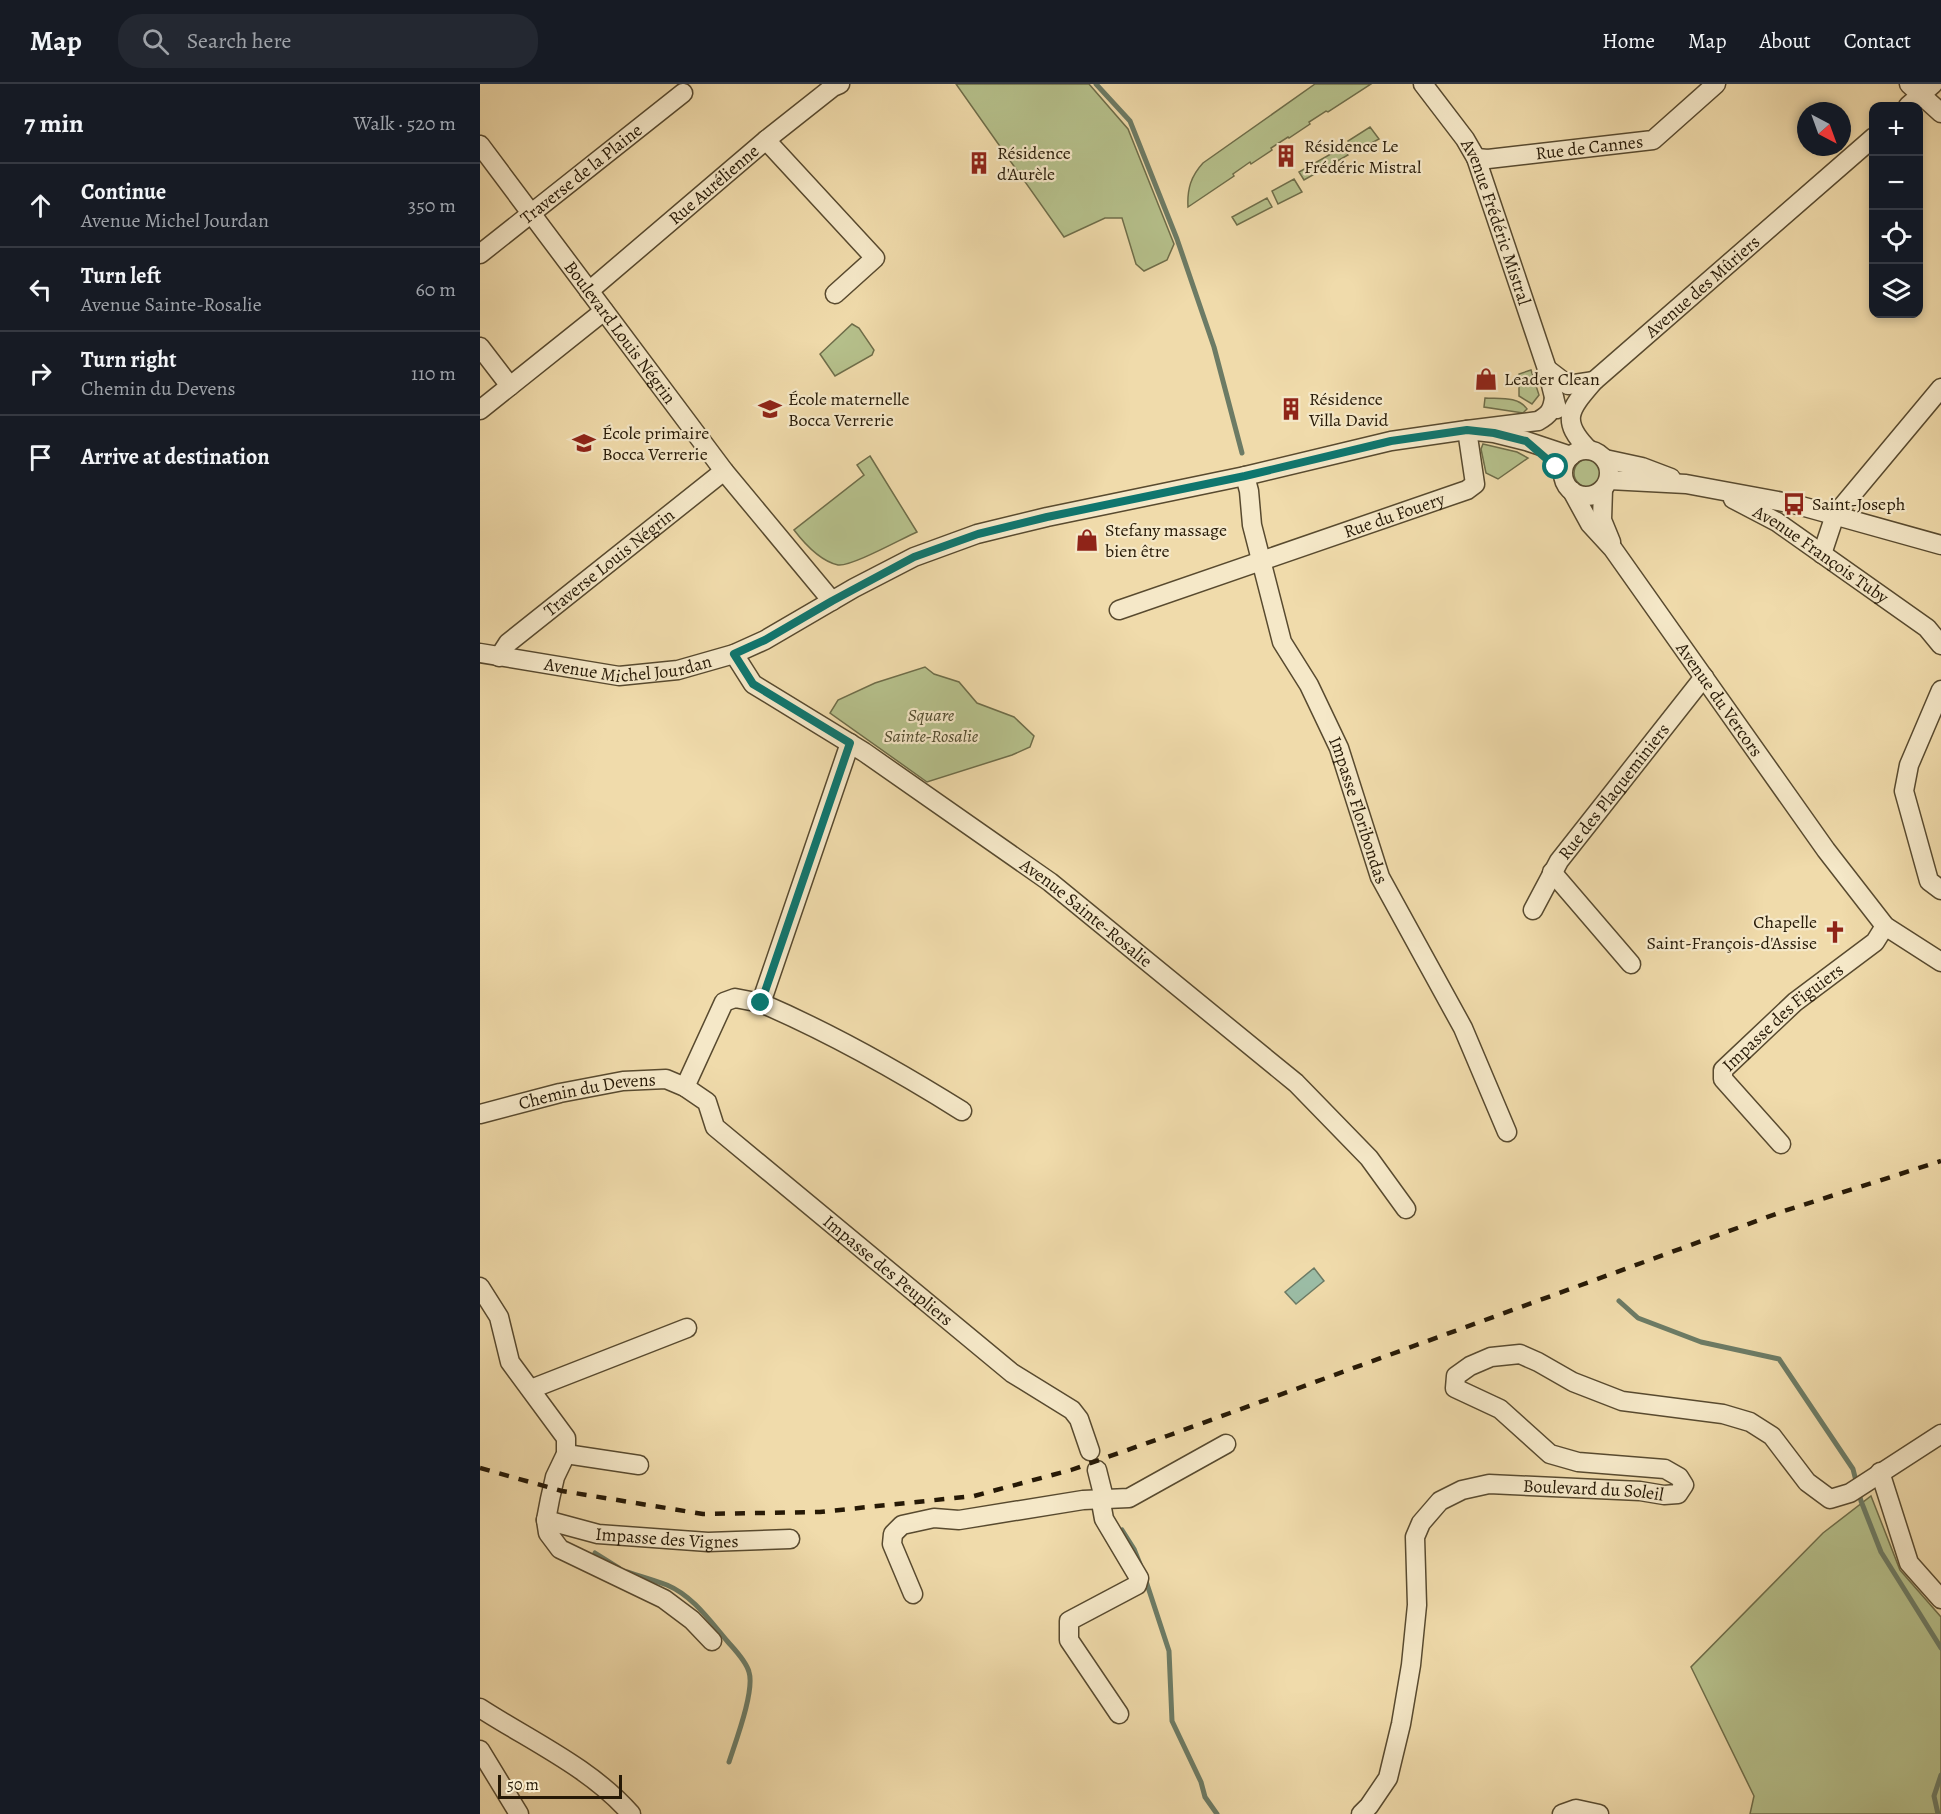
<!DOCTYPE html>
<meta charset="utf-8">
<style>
body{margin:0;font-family:Alegreya,serif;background:#242831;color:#f1f3f6}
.controls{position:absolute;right:18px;top:18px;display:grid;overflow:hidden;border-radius:12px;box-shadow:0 3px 9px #0003}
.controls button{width:54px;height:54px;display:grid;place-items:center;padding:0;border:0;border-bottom:2px solid #363941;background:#171b24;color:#f1f3f6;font:30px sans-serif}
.compass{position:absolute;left:1317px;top:18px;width:54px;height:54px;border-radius:50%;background:#171b24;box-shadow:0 3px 9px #0003;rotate:139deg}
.scale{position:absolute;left:18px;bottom:15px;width:124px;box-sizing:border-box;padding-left:6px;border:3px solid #261906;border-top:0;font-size:16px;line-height:21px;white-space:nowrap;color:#261906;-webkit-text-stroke:4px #f5e8c8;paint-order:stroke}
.stop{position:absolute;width:18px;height:18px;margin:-14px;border:4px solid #0f766e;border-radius:50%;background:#fff}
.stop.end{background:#0f766e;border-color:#fff;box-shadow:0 2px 6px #0008}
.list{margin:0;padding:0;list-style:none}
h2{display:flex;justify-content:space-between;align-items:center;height:78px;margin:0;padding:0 24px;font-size:26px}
h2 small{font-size:20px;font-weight:400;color:#9ea1a6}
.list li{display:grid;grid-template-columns:39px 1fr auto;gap:18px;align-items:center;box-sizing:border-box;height:84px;padding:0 24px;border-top:2px solid #363941}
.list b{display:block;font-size:22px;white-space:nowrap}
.list p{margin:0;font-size:20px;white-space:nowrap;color:#9ea1a6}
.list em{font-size:20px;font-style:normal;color:#9ea1a6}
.icon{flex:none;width:33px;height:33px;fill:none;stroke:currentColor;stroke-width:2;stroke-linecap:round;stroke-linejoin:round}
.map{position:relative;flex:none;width:1461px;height:1730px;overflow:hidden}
header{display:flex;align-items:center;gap:36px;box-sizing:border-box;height:84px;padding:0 30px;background:#171b24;border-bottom:2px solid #363941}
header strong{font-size:28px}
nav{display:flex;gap:33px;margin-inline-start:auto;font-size:21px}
.search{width:420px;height:54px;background:#242831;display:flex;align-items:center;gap:15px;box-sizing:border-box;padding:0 21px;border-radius:24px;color:#9ea1a6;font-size:22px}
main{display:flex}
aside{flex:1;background:#171b24}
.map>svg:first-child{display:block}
</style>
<header>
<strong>Map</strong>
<div class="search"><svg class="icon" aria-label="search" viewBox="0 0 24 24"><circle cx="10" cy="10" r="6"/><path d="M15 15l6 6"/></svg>Search here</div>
<nav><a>Home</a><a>Map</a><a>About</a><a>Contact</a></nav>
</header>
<main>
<aside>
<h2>7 min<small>Walk · 520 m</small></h2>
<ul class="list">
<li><svg class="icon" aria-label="ahead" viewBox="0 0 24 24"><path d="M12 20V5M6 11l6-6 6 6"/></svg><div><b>Continue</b><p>Avenue Michel Jourdan</p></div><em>350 m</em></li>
<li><svg class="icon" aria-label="left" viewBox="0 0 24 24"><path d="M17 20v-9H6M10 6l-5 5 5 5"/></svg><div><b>Turn left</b><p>Avenue Sainte-Rosalie</p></div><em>60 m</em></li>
<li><svg class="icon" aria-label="right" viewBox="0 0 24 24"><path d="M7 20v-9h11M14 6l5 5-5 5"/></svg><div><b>Turn right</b><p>Chemin du Devens</p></div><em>110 m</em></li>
<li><svg class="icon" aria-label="arrive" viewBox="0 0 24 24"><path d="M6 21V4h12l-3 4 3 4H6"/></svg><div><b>Arrive at destination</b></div></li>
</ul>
</aside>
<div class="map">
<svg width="1461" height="1730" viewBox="0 0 1461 1730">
<rect width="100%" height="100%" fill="#f0dbab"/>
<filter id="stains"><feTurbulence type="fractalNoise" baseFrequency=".00333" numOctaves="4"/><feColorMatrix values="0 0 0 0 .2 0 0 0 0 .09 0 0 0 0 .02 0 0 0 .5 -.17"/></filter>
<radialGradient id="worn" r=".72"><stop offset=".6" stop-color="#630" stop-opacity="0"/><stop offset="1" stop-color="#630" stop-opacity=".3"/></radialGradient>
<!-- green -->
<path fill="#b6c18c" stroke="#6e6d49" stroke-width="1.5" d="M476 0H609L648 45 694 160 687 176 664 187 656 180 642 134H625L584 153Z
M835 0H891L848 28 846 27 829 38 830 40 809 54 808 53 791 64 792 66 771 80 770 78 753 90 754 92 708 123C707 105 711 92 723 79Z
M890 43 899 55 875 68 868 57Z
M863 63 868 71 824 96 819 88Z
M814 95 822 108 798 120 792 107Z
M787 114 792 123 757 141 752 133Z
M372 240 379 244 394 266 392 271 355 292 340 270Z
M1051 286 1059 311 1052 320 1039 312V290Z
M1005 314C1020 315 1038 312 1047 325L1043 329 1004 323Z
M1003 360 1037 368 1048 374 1018 395 1006 389 1001 365Z
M390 372 437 448C421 455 371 483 358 481 340 477 324 459 314 446L384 391 377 381Z
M1094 389a14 14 0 1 1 28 0a14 14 0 1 1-28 0Z
M445 583 454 590 479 598 497 619 534 633 554 652 550 663 532 671 447 698 350 629 358 616 395 599Z
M1391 1412 1420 1486 1461 1533V1730H1270L1274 1712 1211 1583 1343 1449Z"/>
<!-- water -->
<path fill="#9bbca5" stroke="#6c7b65" stroke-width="1.5" d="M834 1184 844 1197 816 1220 805 1208Z"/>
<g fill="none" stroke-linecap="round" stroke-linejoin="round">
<!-- stream -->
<path stroke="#6c7b65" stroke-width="5" d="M616 0 650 37 697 155 734 263 762 369
M1139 1217 1158 1234 1221 1258 1299 1275 1373 1385 1381 1417 1401 1468 1461 1564
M642 1446 654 1465 660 1480
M115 1469 139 1484
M147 1488C160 1492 174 1496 187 1501 213 1512 230 1537 248 1558 255 1566 266 1577 269 1588 275 1607 255 1659 249 1678
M665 1494 689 1567 692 1637 721 1698 725 1713 737 1730
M1458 1730 1454 1712 1461 1691"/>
<!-- minor casing -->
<g stroke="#584a2f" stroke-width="21">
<g id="minor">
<path id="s1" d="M943 0 985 55 996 74 1067 285 1077 325"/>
<path d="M1429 0 1461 29"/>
<path d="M1428 22 1453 0"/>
<path d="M286 56 395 174 355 210"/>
<path id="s2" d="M0 61 244 387 352 517"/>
<path id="s3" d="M996 74 1008 75 1173 56 1236 0"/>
<path id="s4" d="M0 170 203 9"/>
<path id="s5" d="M109 207 286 56 353 3 360 0"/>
<path d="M0 263 30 302"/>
<path d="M1067 285 1088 301 1114 297"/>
<path d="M0 326 124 227"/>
<path id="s6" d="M1109 366C1079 336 1090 325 1114 297L1394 53"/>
<circle cx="1106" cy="389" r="23"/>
<path d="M1125 375 1162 383 1191 394"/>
<path id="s7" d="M765 392 769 407 772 441 802 558 829 601 859 664 900 793 983 944 1027 1048"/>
<path d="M1129 396 1206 400 1314 420 1461 461"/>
<path d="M1123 405 1122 436 1131 458"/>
<path id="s8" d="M1092 407 1110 440 1133 465 1346 766 1405 842 1461 878"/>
<path id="s9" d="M1253 415 1297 438 1447 544 1461 561"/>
<path d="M1342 470 1355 431 1461 304"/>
<path id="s10" d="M639 526 987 406 995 400 987 346 1058 337C1069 331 1072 327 1074 314"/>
<path id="s11" d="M0 569 139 592 198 586 254 570 285 556 374 504 434 473 497 450 567 433 765 392 911 357 987 346 1014 349 1046 357 1091 372"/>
<path id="s12" d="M254 570 273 600 384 668 570 798 816 999 889 1074 926 1125"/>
<path id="s13" d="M19 573 28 559 244 387"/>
<path d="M1461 606 1429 681 1424 707 1449 797 1461 806"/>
<path d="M1072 788 1151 880"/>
<path id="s14" d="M1053 826 1079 777 1224 593"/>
<path d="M281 919C353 950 415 985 482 1027"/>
<path d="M205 1003 244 918 255 914 281 919 370 659"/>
<path id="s15" d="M0 1030 80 1009 143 997 186 995 205 1003 227 1018 235 1043 532 1289 592 1326 599 1335 610 1367"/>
<path id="s16" d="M1301 1060 1243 995V986L1315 918 1395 858 1405 842"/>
<path d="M0 1203 19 1233 30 1278 86 1354V1370L75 1393 70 1415 66 1436 68 1449 80 1465 184 1515 212 1536 232 1557"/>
<path d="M51 1305 207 1244"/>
<path d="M86 1370 159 1381"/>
<path d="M617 1386 624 1414 622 1424 624 1435 659 1494 657 1501 589 1537V1556L639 1630"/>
<path d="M1400 1388 1429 1479 1461 1515"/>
<path id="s17" d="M66 1436 118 1450 228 1458 310 1455"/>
<path d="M433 1510 412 1460 413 1450 422 1441 454 1434 479 1436 603 1416 649 1414 746 1360"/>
<path d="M0 1624C51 1657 111 1684 151 1730"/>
<path d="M0 1666 39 1730"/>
<path id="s18" d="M881 1730 889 1722 908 1694 921 1640 931 1581 937 1521 935 1453 941 1439 960 1417 982 1406 1009 1400 1160 1407 1184 1411 1198 1410 1204 1401 1199 1393 1185 1385 1098 1378 1070 1370 1020 1325 975 1304 976 1292 990 1282 1011 1273 1040 1270 1058 1278 1093 1298 1142 1317 1243 1330 1270 1338 1292 1352 1327 1398 1350 1415 1370 1409 1461 1350"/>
<path d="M1082 1730 1096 1725 1119 1730"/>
</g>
</g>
<!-- minor -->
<use href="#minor" stroke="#f5e8c8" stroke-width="18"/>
<!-- rail -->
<path stroke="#261906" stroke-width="4.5" stroke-dasharray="10 10" stroke-linecap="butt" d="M0 1384 82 1407 223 1430 340 1428 494 1412 591 1386 687 1352 1304 1127 1461 1077"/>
</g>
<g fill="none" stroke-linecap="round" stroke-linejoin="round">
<!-- route -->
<path stroke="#0f766e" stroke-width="8" d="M281 919 370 659 273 600 254 570 285 556 352 517 434 473 498 450 567 433 765 392 911 357 987 346 1014 349 1046 357 1076 383"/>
</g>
<!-- icons -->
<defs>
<g id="building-bare" transform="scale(1.8)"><path d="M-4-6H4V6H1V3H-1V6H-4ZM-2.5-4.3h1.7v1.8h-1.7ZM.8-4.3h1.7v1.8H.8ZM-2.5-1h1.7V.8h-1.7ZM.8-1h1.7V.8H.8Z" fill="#8f2418" stroke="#f5e8c8" stroke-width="2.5" paint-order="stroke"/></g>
<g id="shop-bare" transform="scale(1.8)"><path d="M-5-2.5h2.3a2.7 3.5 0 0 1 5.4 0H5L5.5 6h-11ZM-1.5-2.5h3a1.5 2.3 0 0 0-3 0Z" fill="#8f2418" stroke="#f5e8c8" stroke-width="2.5" paint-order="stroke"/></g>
<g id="school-bare" transform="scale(1.8)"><path d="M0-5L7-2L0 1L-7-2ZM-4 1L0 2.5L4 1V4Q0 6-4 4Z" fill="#8f2418" stroke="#f5e8c8" stroke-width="2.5" paint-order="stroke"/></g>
<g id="bus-bare" transform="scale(1.8)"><path d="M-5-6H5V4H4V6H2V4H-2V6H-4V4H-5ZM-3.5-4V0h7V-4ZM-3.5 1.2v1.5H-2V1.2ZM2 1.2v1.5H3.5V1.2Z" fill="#8f2418" stroke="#f5e8c8" stroke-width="2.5" paint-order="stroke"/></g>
<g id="church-bare" transform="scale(1.8)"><path d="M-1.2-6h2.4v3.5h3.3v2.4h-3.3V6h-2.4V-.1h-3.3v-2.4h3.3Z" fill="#8f2418" stroke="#f5e8c8" stroke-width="2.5" paint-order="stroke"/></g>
</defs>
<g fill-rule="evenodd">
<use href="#building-bare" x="806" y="72"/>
<use href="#building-bare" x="499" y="79"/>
<use href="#shop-bare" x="1006" y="295"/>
<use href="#school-bare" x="290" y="325"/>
<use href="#building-bare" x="811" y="325"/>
<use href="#school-bare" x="104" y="359"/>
<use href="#bus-bare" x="1314" y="420"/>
<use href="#shop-bare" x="607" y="456"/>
<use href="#church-bare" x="1355" y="848"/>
</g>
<g text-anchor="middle" stroke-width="4.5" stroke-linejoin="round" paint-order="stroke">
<!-- poi labels -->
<g font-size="18" fill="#261906" stroke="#f5e8c8" text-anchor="start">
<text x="824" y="68">Résidence Le<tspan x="824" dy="21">Frédéric Mistral</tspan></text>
<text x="517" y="75">Résidence<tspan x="517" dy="21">d'Aurèle</tspan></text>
<text x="1024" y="301">Leader Clean</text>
<text x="308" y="321">École maternelle<tspan x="308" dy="21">Bocca Verrerie</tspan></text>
<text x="829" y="321">Résidence<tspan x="829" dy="21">Villa David</tspan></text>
<text x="122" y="355">École primaire<tspan x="122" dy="21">Bocca Verrerie</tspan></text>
<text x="1332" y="426">Saint-Joseph</text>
<text x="625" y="452">Stefany massage<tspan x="625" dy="21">bien être</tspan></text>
<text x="1337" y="844" text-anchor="end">Chapelle<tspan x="1337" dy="21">Saint-François-d'Assise</tspan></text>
</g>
<!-- street labels -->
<g font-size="18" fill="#261906" stroke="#f5e8c8">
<text dy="6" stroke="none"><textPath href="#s3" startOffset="114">Rue de Cannes</textPath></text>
<text dy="6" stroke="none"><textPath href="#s4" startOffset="129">Traverse de la Plaine</textPath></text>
<text dy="6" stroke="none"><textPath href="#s5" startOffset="164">Rue Aurélienne</textPath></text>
<text dy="6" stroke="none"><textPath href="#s1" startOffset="158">Avenue Frédéric Mistral</textPath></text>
<text dy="6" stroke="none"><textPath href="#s6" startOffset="226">Avenue des Mûriers</textPath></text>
<text dy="6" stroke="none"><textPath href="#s2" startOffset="234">Boulevard Louis Négrin</textPath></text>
<text dy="6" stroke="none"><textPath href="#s10" startOffset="291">Rue du Fouery</textPath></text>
<text dy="6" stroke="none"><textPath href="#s9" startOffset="104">Avenue François Tuby</textPath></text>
<text dy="6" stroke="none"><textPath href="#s13" startOffset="146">Traverse Louis Négrin</textPath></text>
<text dy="6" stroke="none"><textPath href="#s11" startOffset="150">Avenue Michel Jourdan</textPath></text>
<text dy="6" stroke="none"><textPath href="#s8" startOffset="256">Avenue du Vercors</textPath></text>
<text dy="6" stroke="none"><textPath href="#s14" startOffset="144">Rue des Plaqueminiers</textPath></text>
<text dy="6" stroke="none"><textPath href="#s7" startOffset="356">Impasse Floribondas</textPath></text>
<text dy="6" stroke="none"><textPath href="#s12" startOffset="440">Avenue Sainte-Rosalie</textPath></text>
<text dy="6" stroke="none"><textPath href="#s16" startOffset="176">Impasse des Figuiers</textPath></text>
<text dy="6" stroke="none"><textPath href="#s15" startOffset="110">Chemin du Devens</textPath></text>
<text dy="6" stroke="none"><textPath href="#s15" startOffset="488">Impasse des Peupliers</textPath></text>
<text dy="6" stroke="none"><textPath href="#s18" startOffset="490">Boulevard du Soleil</textPath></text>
<text dy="6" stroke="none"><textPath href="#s17" startOffset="123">Impasse des Vignes</textPath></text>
</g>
<!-- park labels -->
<g font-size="18" font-style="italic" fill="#514b2e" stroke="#f5e8c8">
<text x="451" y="637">Square<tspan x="451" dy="21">Sainte-Rosalie</tspan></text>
</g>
</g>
<rect width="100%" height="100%" filter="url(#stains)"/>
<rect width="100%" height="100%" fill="url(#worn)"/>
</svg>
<div class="controls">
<button>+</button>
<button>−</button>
<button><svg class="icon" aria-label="locate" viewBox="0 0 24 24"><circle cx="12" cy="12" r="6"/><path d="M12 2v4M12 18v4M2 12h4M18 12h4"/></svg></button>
<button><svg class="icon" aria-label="layers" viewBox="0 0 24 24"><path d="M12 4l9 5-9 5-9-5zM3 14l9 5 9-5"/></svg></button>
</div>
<svg class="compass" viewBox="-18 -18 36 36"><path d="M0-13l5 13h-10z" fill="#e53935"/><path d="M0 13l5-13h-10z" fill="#9ea1a6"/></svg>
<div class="scale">50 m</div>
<div class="stop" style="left:1076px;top:383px"></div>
<div class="stop end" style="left:281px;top:919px"></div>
</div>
</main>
